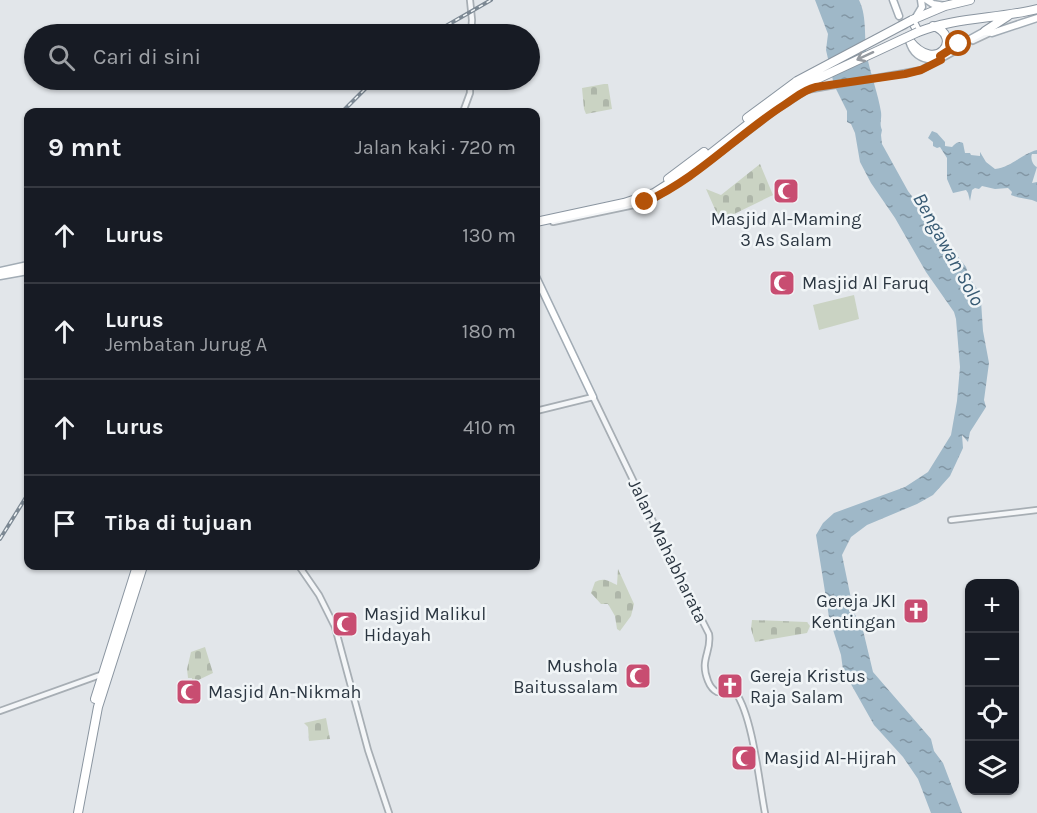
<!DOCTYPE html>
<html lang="id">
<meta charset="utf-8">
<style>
body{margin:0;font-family:Karla,sans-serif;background:#242831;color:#f1f3f6}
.controls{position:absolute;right:18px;bottom:18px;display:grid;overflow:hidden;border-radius:12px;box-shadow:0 2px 4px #0004}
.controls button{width:54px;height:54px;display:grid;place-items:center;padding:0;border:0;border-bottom:2px solid #363941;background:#171b24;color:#f1f3f6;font:30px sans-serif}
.stop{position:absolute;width:18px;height:18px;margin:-14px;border:4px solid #b45309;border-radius:50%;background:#fff}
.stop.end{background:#b45309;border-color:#fff;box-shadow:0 2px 6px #0008}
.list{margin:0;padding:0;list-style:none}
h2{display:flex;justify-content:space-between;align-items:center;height:78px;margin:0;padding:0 24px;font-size:26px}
h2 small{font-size:20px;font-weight:400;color:#9ea1a6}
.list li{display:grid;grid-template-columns:39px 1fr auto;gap:18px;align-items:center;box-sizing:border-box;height:96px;padding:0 24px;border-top:2px solid #363941}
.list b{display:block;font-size:22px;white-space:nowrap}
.list p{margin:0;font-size:20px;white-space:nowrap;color:#9ea1a6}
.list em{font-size:20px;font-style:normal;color:#9ea1a6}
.icon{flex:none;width:33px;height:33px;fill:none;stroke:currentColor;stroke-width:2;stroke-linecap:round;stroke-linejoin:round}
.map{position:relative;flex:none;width:1037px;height:813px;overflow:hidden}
.search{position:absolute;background:#171b24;box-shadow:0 2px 4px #0004;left:24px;top:24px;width:516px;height:66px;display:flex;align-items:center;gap:15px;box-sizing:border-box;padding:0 21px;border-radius:33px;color:#9ea1a6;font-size:22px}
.panel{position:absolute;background:#171b24;box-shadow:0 2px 4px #0004;left:24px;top:108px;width:516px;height:462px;border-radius:12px}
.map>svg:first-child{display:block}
</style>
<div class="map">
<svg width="1037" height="813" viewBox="0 0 1037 813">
<defs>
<pattern id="cemetery-stones" width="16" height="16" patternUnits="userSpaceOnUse" patternTransform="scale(1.5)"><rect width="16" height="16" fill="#cad3c3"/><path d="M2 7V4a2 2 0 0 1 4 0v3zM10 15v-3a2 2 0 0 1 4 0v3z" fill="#aeb6a9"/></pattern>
<pattern id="water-ripples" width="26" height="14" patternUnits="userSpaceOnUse" patternTransform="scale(1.5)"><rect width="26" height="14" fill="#9fb8c8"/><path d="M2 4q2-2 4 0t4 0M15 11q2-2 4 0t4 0" fill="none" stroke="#8296a4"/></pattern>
</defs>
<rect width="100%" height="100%" fill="#e2e6ea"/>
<!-- green -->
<path fill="#cad3c3" d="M854 295 859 319 819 330 813 305Z"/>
<!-- cemetery -->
<path fill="url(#cemetery-stones)" d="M604 84H608L612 109 586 114 584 109 582 88Z
M760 164 773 195 730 216H718L706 189 721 195Z
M618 569 634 604 631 616 620 631 617 629 615 616 608 604H601L591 593 595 582C604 577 609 581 617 585Z
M752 620 807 622 810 626 807 633 755 642 751 629Z
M205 647 213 673 192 683V678H188L187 669 191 652Z
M326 718 330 739 309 741 308 727 304 723Z"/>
<!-- water -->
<path fill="url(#water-ripples)" d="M815 0H859C868 18 863 41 868 61 872 78 878 94 881 112 882 119 879 124 882 130L881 135 882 144 908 191 966 267 969 277 976 287 981 301 983 331 989 363 984 400 986 407 970 432 968 442 962 435 963 448 950 476 933 495 917 504 867 525 851 537 842 555 854 613 862 626 873 672 931 739 934 751 943 763 962 813H931L918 779 903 757 874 725 843 670 841 655 829 617 816 535 823 523 834 513 905 487 928 472 951 435 957 401 960 367 956 319 954 312 926 272 895 218 871 183 860 162 855 133 851 124 847 122V111L834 85 826 50 828 34Z
M932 131 937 133 945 142V146L952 147C955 144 958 140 963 143L965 153H970L971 155 980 156V152L986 162 995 169C1011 168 1021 154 1037 150V154H1032C1030 158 1033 166 1037 167L1032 183 1037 182V202C1029 198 1020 199 1011 195L1012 192 1008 188 995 189 982 186 979 189 975 188 972 190 970 201 968 193 966 190 953 193 947 179V158L940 147 937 148 933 146V142L928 138Z"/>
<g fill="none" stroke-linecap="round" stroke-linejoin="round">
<!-- major-tunnel -->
<path stroke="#bdc3c8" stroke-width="6" stroke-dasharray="6 3" stroke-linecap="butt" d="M899 16 909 40"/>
<!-- minor casing -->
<g stroke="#a7aeb4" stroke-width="8">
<path id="minor" d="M470 0 472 20 471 34
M973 41 990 33
M463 112 470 93V80
M553 222 639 204 656 197 692 174 773 112 807 90 921 70 966 45
M536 411 593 397 671 559 709 634C712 652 699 659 708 681 710 686 713 690 717 692 724 694 730 691 736 693 753 718 759 782 765 813
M951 520 1037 510
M299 566 319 595 335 627 368 750 389 813
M0 711 103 674"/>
</g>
<!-- major casing -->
<g stroke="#a2acb5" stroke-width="9">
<path id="major" d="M893 0 899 16
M927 0 933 4 945 6
M916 17 922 7 921 0
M909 40C912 53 921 60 934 59L985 31 992 33 1037 18
M0 271 28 265
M0 276 28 271
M536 277 593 397"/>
</g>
<!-- highway casing -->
<g stroke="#8a95a0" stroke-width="10">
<path id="highway" d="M970 0 945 6 912 20 918 32C956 17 998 19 1037 9
M985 31 1008 16
M909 40C937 76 964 36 933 26
M747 118 797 81
M668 179 704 152
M536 222 624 203 654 193 690 170 775 103 800 87
M95 699 137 566
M78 813 98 707 143 566"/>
</g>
<!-- minor -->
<use href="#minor" stroke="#f4f6f8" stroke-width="4.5"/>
<!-- major -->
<use href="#major" stroke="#fff" stroke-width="6"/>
<!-- highway -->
<use href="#highway" stroke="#fff" stroke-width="8"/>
<!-- rail casing -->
<g stroke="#7c8893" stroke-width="4">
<path id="rail" d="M432 34 491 0
M342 112 374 80
M0 539 28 494"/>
</g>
<!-- rail -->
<use href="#rail" stroke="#f1f5f7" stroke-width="1.5" stroke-dasharray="4.5" stroke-linecap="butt"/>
<!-- highway-bridge casing -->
<g stroke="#8a95a0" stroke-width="10" stroke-linecap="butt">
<path id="highway-bridge" d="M797 81 912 20
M800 87 918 32"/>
</g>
<!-- highway-bridge -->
<use href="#highway-bridge" stroke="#fff" stroke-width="8"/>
</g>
<!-- one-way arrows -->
<defs><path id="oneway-shaft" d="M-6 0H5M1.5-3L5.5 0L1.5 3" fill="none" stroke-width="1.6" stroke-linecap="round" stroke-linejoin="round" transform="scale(1.5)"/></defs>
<use stroke="#959aa0" href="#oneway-shaft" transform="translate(865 56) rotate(155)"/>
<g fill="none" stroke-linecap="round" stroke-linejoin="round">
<!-- route -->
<path stroke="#b45309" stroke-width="8" d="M645 202C697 179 737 135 784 105 795 98 803 90 816 87L905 74 921 70 941 60 940 56 959 44"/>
</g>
<!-- icons -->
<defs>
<g id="mosque-square" transform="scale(1.35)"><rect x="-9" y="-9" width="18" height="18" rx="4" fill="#c84d71" stroke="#f1f5f7"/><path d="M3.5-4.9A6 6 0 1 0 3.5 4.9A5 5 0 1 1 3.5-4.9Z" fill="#fff"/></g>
<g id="church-square" transform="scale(1.35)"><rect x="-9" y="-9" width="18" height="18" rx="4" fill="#c84d71" stroke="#f1f5f7"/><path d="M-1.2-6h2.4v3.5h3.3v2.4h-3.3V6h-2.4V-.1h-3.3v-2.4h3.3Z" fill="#fff"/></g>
</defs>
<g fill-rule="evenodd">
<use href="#mosque-square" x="786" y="191"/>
<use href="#mosque-square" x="782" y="283"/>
<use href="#church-square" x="916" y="611"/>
<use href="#mosque-square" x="345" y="624"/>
<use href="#mosque-square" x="638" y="676"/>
<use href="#church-square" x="730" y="686"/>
<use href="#mosque-square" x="189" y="692"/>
<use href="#mosque-square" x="744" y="758"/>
</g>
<g text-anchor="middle" stroke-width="5" stroke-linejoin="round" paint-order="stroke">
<!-- poi labels -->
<g font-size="18" fill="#2b3641" stroke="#f1f5f7" text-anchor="start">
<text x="786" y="225" text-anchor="middle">Masjid Al-Maming<tspan x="786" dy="21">3 As Salam</tspan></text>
<text x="802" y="289">Masjid Al Faruq</text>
<text x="896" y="607" text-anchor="end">Gereja JKI<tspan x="896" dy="21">Kentingan</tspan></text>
<text x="364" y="620">Masjid Malikul<tspan x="364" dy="21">Hidayah</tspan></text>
<text x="618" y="672" text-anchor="end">Mushola<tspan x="618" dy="21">Baitussalam</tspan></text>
<text x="750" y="682">Gereja Kristus<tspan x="750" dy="21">Raja Salam</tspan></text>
<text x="208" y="698">Masjid An-Nikmah</text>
<text x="764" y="764">Masjid Al-Hijrah</text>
</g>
<!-- street labels -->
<g font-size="18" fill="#2b3641" stroke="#f1f5f7">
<text transform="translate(668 551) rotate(64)" y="6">Jalan Mahabharata</text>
</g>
<!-- water labels -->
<g font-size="20" font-style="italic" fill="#375a73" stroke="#f1f5f7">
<text transform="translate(949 249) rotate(61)" y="7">Bengawan Solo</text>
</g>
</g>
</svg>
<div class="controls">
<button>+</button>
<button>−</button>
<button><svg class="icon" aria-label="locate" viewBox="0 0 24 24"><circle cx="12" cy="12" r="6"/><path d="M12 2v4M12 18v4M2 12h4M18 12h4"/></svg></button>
<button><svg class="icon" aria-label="layers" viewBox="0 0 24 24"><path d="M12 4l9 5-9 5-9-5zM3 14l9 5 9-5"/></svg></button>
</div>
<div class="stop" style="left:959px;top:44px"></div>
<div class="stop end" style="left:645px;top:202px"></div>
<div class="search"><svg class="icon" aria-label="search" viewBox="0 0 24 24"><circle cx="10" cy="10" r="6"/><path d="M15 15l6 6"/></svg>Cari di sini</div>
<section class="panel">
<h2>9 mnt<small>Jalan kaki · 720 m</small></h2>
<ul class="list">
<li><svg class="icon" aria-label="ahead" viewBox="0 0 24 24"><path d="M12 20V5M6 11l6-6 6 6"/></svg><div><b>Lurus</b></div><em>130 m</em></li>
<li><svg class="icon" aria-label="ahead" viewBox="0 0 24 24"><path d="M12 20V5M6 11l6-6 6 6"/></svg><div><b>Lurus</b><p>Jembatan Jurug A</p></div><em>180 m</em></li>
<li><svg class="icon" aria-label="ahead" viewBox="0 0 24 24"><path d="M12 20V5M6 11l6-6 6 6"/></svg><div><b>Lurus</b></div><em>410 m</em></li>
<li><svg class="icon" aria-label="arrive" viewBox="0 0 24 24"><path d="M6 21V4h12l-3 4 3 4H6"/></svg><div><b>Tiba di tujuan</b></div></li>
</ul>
</section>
</div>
